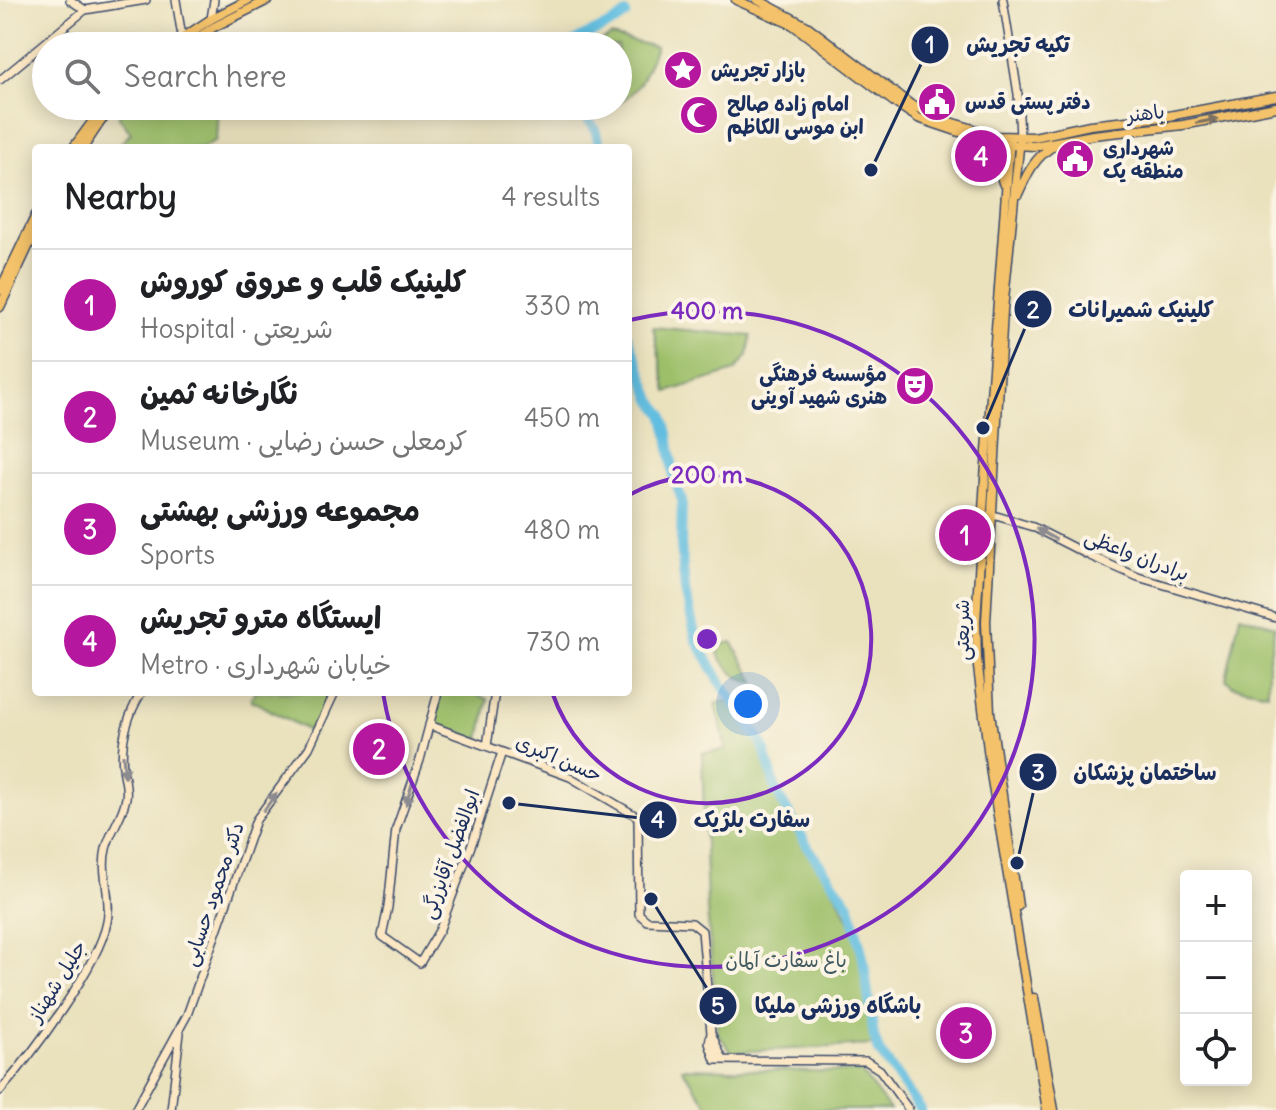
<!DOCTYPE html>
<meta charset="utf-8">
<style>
body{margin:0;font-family:Delius,"Playpen Sans Arabic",sans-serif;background:#f2f2f2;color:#202124}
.controls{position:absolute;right:24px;bottom:24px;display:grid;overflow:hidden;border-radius:8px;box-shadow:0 4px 20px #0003}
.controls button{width:72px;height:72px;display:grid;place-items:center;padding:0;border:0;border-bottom:2px solid #e0e0e0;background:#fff;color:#202124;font:40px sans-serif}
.you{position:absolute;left:748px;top:704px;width:28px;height:28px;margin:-20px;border:6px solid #fff;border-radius:50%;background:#1a73e8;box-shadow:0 0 0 12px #1a73e833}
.badge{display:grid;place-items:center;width:52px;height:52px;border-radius:50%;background:#b5179e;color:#fff;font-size:26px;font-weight:700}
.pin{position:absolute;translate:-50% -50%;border:4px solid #fff;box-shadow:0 2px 8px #0006}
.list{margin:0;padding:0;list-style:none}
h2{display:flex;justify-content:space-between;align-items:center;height:104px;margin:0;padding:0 32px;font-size:34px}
h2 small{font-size:26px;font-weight:400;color:#757577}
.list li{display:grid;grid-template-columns:52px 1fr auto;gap:24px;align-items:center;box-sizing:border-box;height:112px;padding:0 32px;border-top:2px solid #e0e0e0}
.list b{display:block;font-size:30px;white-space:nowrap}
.list p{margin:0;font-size:26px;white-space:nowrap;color:#757577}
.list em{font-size:26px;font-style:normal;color:#757577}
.icon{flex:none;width:44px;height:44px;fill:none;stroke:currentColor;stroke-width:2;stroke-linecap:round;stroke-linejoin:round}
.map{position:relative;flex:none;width:1276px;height:1110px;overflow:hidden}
.search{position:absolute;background:#fff;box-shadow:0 4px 20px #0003;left:32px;top:32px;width:600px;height:88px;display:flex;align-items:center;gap:20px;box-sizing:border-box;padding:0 28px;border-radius:44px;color:#757577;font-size:30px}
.panel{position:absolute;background:#fff;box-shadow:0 4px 20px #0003;left:32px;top:144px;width:600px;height:552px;border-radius:8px}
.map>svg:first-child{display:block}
</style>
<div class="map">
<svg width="1276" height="1110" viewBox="0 0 1276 1110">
<rect width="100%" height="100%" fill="#fcf5e5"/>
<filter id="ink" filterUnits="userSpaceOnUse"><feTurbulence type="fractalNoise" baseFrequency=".0125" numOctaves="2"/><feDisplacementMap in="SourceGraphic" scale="16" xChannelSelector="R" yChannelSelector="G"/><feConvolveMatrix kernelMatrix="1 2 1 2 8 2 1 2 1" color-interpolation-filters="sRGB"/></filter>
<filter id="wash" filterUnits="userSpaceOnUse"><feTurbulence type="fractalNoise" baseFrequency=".006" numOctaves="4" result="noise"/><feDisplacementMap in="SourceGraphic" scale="32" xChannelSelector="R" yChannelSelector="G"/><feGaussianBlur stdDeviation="1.8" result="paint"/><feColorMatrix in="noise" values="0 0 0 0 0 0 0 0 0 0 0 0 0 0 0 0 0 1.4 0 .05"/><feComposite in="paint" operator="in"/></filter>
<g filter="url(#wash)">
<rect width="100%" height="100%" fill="#eae1bd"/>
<!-- green -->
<path fill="#9dbf69" stroke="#5c7764" stroke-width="2" d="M611 36 656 47C646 70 641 91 618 103V46H592Z
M130 106H218L216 140 202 148H116L131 133 118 116Z
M653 327 751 336 748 355 735 371 667 392Z
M1240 615 1275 626 1268 665V693L1233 686 1226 679Z
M732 642 755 682C738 683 726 667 718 654L722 644Z
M254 692H330L313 733 251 700Z
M440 692H470L488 699 480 740 434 723Z
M728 701C738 715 753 730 760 746 768 762 769 782 776 798 800 849 841 887 857 942 866 975 865 1011 873 1045L732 1052 718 1034 707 909 702 753 726 750 716 703Z
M682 1068 861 1072 890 1110H711Z"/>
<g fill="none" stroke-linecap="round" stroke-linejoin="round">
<!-- river -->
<path stroke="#62bee0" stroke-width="10" d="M571 46C582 32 609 30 626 14
M578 106 595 129 600 148
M628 337 652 400 663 414 668 434 674 478 682 500 681 545 685 590 696 639 719 680 763 745 777 793 811 852 850 906 863 957 874 1037 879 1051 921 1110"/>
</g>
</g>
<g filter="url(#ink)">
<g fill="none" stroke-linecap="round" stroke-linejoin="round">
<!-- secondary casing -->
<g stroke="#3a4a6c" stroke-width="10">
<path id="secondary" d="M70 0 85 10 146 0
M176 0 182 37
M1003 0 1018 94 1020 138
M211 19 214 0
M0 80 85 10
M990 514 1033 527 1090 556 1138 577 1276 618
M438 692 420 760 396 829 388 907 382 936 420 963 440 929 474 838 502 752
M429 725 570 777 638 817 639 914 647 921 692 923 702 931 711 1033 709 1043 715 1060 866 1061 880 1070 909 1110
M487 746 495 692
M711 1033 723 1060
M0 1091C30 1057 99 965 107 922 112 897 100 872 106 849 110 831 123 816 126 798 128 787 124 778 123 768 120 742 128 713 142 692
M135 1110 187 1015 256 820 309 748 335 692
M171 1110 180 1033"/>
</g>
<!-- primary casing -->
<g stroke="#3a4a6c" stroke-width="11">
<path id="primary" d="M736 0 793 25 898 105 918 118 995 144 1034 146 1093 135 1183 125 1276 107
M758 0 807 26 911 105 950 122 997 136 1034 137 1090 125 1163 117 1276 96
M170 46 211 19 248 0
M185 46 214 27 268 0
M1010 138 985 478 976 621 977 659 991 774 1047 1110
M973 140 997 162 1003 183
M73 148 104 106
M83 148 101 121 116 106
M1018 194C1027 174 1035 156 1055 145
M0 290 36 215
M0 307 36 230
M1018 906 990 712 986 622 1003 310 1020 138
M1034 998 1054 1110"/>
</g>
<!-- secondary -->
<use href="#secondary" stroke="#fbe7c3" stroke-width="7"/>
<!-- primary -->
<use href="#primary" stroke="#f4c26a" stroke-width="8"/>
</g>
<!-- one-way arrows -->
<defs><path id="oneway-solid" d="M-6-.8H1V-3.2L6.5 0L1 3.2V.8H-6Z" transform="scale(2)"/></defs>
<use fill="#7d7163" href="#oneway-solid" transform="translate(1207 121) rotate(-11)"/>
<g fill="#8b8b90">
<use href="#oneway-solid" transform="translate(1046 534) rotate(-151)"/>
<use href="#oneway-solid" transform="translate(124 766) rotate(85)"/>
<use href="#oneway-solid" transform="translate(409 794) rotate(107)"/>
<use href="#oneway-solid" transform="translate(270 802) rotate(-54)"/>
</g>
</g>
<!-- distance rings -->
<g fill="none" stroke="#7b2cbf" stroke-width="4">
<path d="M629 495A164 164 0 1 1 552 692"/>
<path d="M630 320A328 328 0 1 1 383 693"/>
</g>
<!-- icons -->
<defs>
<g id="sight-disc" transform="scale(2)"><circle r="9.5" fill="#b5179e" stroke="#fcf5e5"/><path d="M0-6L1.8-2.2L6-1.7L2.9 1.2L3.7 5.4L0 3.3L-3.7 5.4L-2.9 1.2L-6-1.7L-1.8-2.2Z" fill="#fff"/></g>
<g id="civic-disc" transform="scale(2)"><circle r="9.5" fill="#b5179e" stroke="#fcf5e5"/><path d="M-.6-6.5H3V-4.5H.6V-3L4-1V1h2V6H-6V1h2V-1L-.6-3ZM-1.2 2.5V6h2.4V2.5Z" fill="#fff"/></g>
<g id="mosque-disc" transform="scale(2)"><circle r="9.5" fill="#b5179e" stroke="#fcf5e5"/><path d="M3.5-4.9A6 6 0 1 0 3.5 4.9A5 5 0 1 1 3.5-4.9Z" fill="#fff"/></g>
<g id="theatre-disc" transform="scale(2)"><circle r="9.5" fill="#b5179e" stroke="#fcf5e5"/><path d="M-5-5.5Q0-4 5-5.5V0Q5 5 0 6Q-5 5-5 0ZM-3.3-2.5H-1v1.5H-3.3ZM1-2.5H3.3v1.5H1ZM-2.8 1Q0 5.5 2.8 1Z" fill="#fff"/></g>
</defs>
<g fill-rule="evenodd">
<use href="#sight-disc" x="683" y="70"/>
<use href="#civic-disc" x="937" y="102"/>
<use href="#mosque-disc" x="699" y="115"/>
<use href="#civic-disc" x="1075" y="159"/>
<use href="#theatre-disc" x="915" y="386"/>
</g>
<g text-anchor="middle" stroke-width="8" stroke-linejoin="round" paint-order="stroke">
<!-- poi labels -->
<g font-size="20" font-weight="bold" fill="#1b2f5e" stroke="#fcf5e5" text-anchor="start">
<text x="711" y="77">بازار تجریش</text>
<text x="965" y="109">دفتر پستی قدس</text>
<text x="727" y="111">امام زاده صالح<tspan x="727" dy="23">ابن موسى الكاظم</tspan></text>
<text x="1103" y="155">شهرداری<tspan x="1103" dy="23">منطقه یک</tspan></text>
<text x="887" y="381" text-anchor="end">مؤسسه فرهنگی<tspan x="887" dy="23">هنری شهید آوینی</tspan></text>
</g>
<!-- street labels -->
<g font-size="20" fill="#1b2f5e" stroke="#fcf5e5">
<text transform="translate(1146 113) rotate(-6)" y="7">باهنر</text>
<text transform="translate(1137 555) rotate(21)" y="7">برادران واعظی</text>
<text transform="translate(962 630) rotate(-90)" y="7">شریعتی</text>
<text transform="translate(559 758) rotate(23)" y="7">حسن اکبری</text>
<text transform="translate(450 854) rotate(-70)" y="7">ابوالفضل آقابزرگی</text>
<text transform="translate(213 894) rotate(-71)" y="7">دکتر محمود حسابی</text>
<text transform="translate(57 981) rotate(-58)" y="7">جلیل شهناز</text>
</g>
<!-- park labels -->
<g font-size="20" fill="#425a61" stroke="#fcf5e5">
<text x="786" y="967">باغ سفارت آلمان</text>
</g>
</g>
<circle cx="707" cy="639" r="12" fill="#7b2cbf" stroke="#fcf5e5" stroke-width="4"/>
<g font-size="24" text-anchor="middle" font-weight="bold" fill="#7b2cbf" stroke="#fcf5e5" stroke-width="8" stroke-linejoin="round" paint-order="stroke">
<text x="707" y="319">400 m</text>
<text x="707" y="483">200 m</text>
</g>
<!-- callouts -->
<path fill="none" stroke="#1b2f5e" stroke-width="3" d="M871 170L930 45M983 428L1033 309M1017 863L1038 772M509 803L658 820M651 899L718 1006"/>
<g fill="#1b2f5e" stroke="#fcf5e5" stroke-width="3">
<circle cx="871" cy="170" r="8"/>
<circle cx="983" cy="428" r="8"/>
<circle cx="1017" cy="863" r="8"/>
<circle cx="509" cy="803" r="8"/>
<circle cx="651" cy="899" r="8"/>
<circle cx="930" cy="45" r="20"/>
<circle cx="1033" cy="309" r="20"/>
<circle cx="1038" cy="772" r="20"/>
<circle cx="658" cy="820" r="20"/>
<circle cx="718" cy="1006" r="20"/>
</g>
<g font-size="24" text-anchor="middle" font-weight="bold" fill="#fff">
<text x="930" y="53">1</text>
<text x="1033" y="318">2</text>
<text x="1038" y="781">3</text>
<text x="658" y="828">4</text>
<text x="718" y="1014">5</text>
</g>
<g font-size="22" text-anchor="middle" font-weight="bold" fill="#1b2f5e" stroke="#fcf5e5" stroke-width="8" stroke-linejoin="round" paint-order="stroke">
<text x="1018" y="52">تکیه تجریش</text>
<text x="1141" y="317">کلینیک شمیرانات</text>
<text x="1145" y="780">ساختمان پزشکان</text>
<text x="752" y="827">سفارت بلژیک</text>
<text x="838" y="1013">باشگاه ورزشی ملیکا</text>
</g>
</svg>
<div class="controls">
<button>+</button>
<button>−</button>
<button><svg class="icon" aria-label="locate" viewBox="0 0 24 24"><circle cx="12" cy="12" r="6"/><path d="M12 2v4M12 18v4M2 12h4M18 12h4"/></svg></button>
</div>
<div class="you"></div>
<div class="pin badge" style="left:965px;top:535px">1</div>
<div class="pin badge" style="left:379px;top:749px">2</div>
<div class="pin badge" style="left:966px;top:1033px">3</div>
<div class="pin badge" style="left:981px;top:156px">4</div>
<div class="search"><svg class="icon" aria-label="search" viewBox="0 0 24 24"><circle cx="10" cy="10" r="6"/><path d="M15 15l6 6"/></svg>Search here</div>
<section class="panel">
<h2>Nearby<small>4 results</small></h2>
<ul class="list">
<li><span class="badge">1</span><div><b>کلینیک قلب و عروق کوروش</b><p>Hospital · شریعتی</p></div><em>330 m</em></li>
<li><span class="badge">2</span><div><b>نگارخانه ثمین</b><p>Museum · کرمعلی حسن رضایی</p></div><em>450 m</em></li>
<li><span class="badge">3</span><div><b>مجموعه ورزشی بهشتی</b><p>Sports</p></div><em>480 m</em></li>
<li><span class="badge">4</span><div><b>ایستگاه مترو تجریش</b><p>Metro · خیابان شهرداری</p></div><em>730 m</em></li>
</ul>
</section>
</div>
